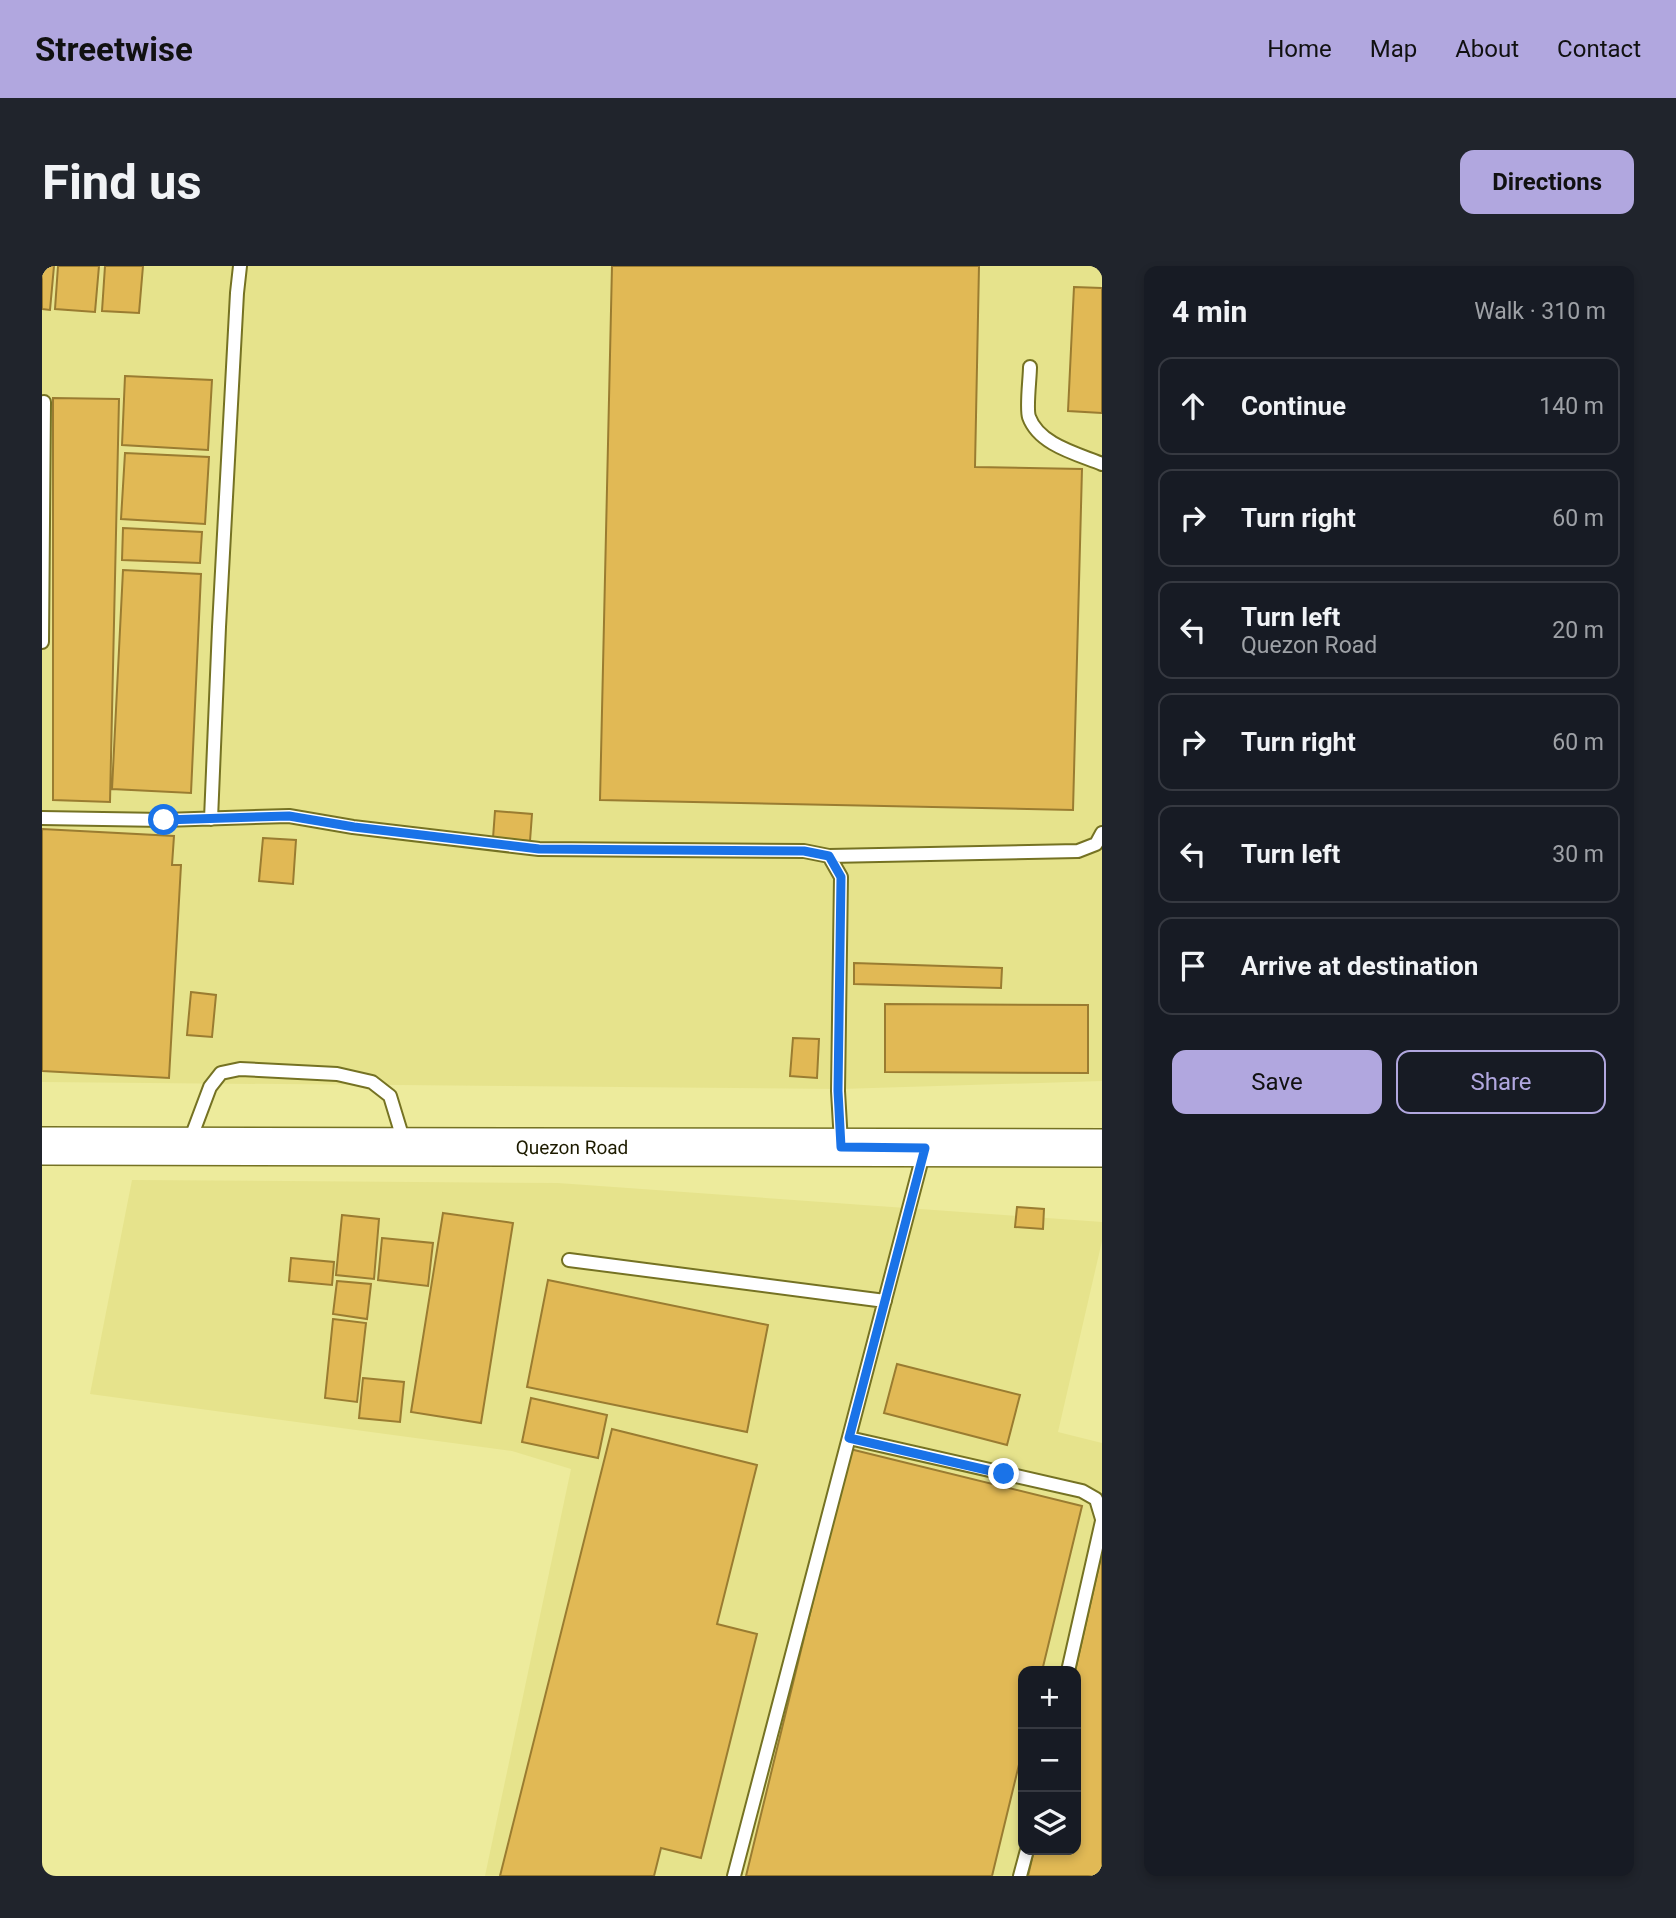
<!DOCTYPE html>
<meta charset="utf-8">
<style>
body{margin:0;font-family:Roboto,sans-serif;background:#20242c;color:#f1f3f6}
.controls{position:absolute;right:21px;bottom:21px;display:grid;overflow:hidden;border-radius:14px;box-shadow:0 4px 10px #0003}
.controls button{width:63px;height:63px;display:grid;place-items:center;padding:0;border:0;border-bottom:2px solid #363941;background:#171b24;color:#f1f3f6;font:35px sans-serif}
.stop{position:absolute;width:21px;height:21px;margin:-16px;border:5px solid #1a73e8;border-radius:50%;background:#fff}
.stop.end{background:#1a73e8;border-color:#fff;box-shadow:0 2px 7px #0008}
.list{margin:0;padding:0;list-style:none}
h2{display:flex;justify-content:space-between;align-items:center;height:91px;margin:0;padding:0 28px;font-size:30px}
h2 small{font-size:23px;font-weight:400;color:#9ea1a6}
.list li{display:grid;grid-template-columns:46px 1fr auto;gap:21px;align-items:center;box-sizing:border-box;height:98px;margin:0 14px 14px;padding:0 14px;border:2px solid #363941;border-radius:14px}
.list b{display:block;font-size:26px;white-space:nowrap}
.list p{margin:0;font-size:23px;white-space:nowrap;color:#9ea1a6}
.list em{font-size:23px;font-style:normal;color:#9ea1a6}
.actions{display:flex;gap:14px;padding:21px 28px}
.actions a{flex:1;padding:16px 0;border:2px solid #b1a7df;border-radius:14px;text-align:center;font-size:24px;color:#b1a7df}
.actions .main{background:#b1a7df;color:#111}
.icon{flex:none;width:38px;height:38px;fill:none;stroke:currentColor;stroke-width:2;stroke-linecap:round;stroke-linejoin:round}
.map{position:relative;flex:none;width:1060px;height:1610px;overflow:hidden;border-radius:14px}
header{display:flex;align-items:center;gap:42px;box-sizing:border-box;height:98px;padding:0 35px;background:#b1a7df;color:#111}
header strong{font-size:33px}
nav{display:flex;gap:38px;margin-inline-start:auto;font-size:24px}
.intro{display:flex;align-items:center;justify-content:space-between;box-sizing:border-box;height:168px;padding:0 42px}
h1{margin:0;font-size:49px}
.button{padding:18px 32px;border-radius:14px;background:#b1a7df;color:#111;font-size:24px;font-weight:700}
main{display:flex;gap:42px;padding:0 42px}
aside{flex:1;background:#171b24;border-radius:14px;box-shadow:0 4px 10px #0003}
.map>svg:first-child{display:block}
</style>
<header>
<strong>Streetwise</strong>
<nav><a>Home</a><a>Map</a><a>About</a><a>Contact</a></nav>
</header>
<div class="intro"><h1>Find us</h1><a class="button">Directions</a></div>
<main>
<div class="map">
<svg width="1060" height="1610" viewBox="0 0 1060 1610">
<rect width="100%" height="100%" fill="#edeb9c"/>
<!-- built -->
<path fill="#e6e38c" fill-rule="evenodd" d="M0 0H1060V815L798 823 0 816Z
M90 914 516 917 1060 956V975L1016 1166 1060 1177V1610H443L529 1203 470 1185 48 1128ZM981 1405H1034V1584H981Z"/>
<!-- building -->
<path fill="#e1b955" stroke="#9a7c31" stroke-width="2" d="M0 0H12L8 44 0 43Z
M16 0H57L53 46 13 43Z
M63 0H101L97 47 60 45Z
M570 0H937L933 201 1040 203 1031 544 558 534Z
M1032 21 1060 22V147L1026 145Z
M83 110 170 114 166 184 80 179Z
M11 132 77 133 68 536 11 534Z
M83 187 167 191 163 258 79 253Z
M81 262 160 266 158 297 80 294Z
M81 304 159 308 149 527 70 523Z
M453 545 490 548 488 575 451 572Z
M0 563 132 570 130 599H139L127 812 0 805Z
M221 572 254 574 251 618 217 615Z
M812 697 960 702 959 722 812 718Z
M149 726 174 729 170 771 145 769Z
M843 738 1046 739V807L843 806Z
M751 772 777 773 775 812 748 810Z
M975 941 1002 943 1001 963 973 961Z
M401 947 471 957 439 1157 369 1146Z
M300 949 337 953 332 1013 294 1009Z
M340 972 391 977 386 1020 336 1014Z
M249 992 292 996 290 1019 247 1015Z
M506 1014 726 1059 705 1166 485 1121Z
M295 1015 329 1018 325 1053 291 1048Z
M291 1053 324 1057 315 1136 283 1132Z
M855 1098 978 1129 965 1179 842 1147Z
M321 1112 362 1116 358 1156 317 1152Z
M489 1132 565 1149 556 1192 480 1176Z
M570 1163 715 1199 675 1358 715 1368 659 1592 619 1582 612 1610H458Z
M808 1183 1040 1240 1000 1405H981V1482L950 1610H704Z
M1060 1286V1610H986L992 1584H1034L1033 1405Z"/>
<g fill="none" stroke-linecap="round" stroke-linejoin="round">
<!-- lane casing -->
<g stroke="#757223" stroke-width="16">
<path id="lane" d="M988 101C988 112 984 142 987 151 997 179 1036 188 1060 198
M0 376 2 136
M0 552 122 554 247 550 311 561 497 583 762 585 787 590 799 611 796 825 799 877
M169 553 177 361 195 27 198 0
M787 590 1036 585 1054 578 1060 567
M147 877 168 821 179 807 198 803 295 808 330 816 348 830 362 876
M527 994 843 1035
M807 1172 1040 1225 1054 1233 1060 1253
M1026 1405 1060 1255
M692 1610 882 885
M978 1610 985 1584"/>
</g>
<!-- secondary casing -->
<g stroke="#757223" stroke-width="40">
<g id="secondary">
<path id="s1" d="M0 880 1060 882"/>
</g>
</g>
<!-- lane -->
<use href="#lane" stroke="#fff" stroke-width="12"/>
<!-- secondary -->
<use href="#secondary" stroke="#fff" stroke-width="37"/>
</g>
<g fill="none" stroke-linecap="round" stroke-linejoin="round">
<!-- route -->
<path stroke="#1a73e8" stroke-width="9" d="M122 554 247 550 312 561 497 583 762 585 787 590 799 611 796 825 799 881 883 882 807 1172 962 1208"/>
</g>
<g text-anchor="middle" stroke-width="7" stroke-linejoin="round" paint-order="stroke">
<!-- street labels -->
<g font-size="19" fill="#1d1b00" stroke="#fff">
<text dy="7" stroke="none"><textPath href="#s1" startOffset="530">Quezon Road</textPath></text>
</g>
</g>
</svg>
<div class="controls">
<button>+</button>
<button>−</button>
<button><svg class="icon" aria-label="layers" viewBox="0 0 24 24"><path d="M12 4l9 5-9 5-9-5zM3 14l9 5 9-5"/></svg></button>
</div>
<div class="stop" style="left:122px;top:554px"></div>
<div class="stop end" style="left:962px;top:1208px"></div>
</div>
<aside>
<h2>4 min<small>Walk · 310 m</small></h2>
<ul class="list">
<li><svg class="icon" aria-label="ahead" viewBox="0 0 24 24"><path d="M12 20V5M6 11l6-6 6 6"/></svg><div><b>Continue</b></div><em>140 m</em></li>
<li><svg class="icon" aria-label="right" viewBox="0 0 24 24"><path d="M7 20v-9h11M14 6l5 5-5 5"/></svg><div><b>Turn right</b></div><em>60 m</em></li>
<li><svg class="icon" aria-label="left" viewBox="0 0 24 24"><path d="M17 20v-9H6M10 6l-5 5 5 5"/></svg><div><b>Turn left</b><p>Quezon Road</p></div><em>20 m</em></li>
<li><svg class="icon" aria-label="right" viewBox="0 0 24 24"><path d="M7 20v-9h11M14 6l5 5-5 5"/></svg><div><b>Turn right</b></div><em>60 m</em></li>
<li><svg class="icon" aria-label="left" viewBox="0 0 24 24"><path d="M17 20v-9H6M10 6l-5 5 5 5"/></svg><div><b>Turn left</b></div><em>30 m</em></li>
<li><svg class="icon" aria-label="arrive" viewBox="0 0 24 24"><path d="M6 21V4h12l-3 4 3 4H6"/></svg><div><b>Arrive at destination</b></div></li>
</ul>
<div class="actions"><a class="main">Save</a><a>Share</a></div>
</aside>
</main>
